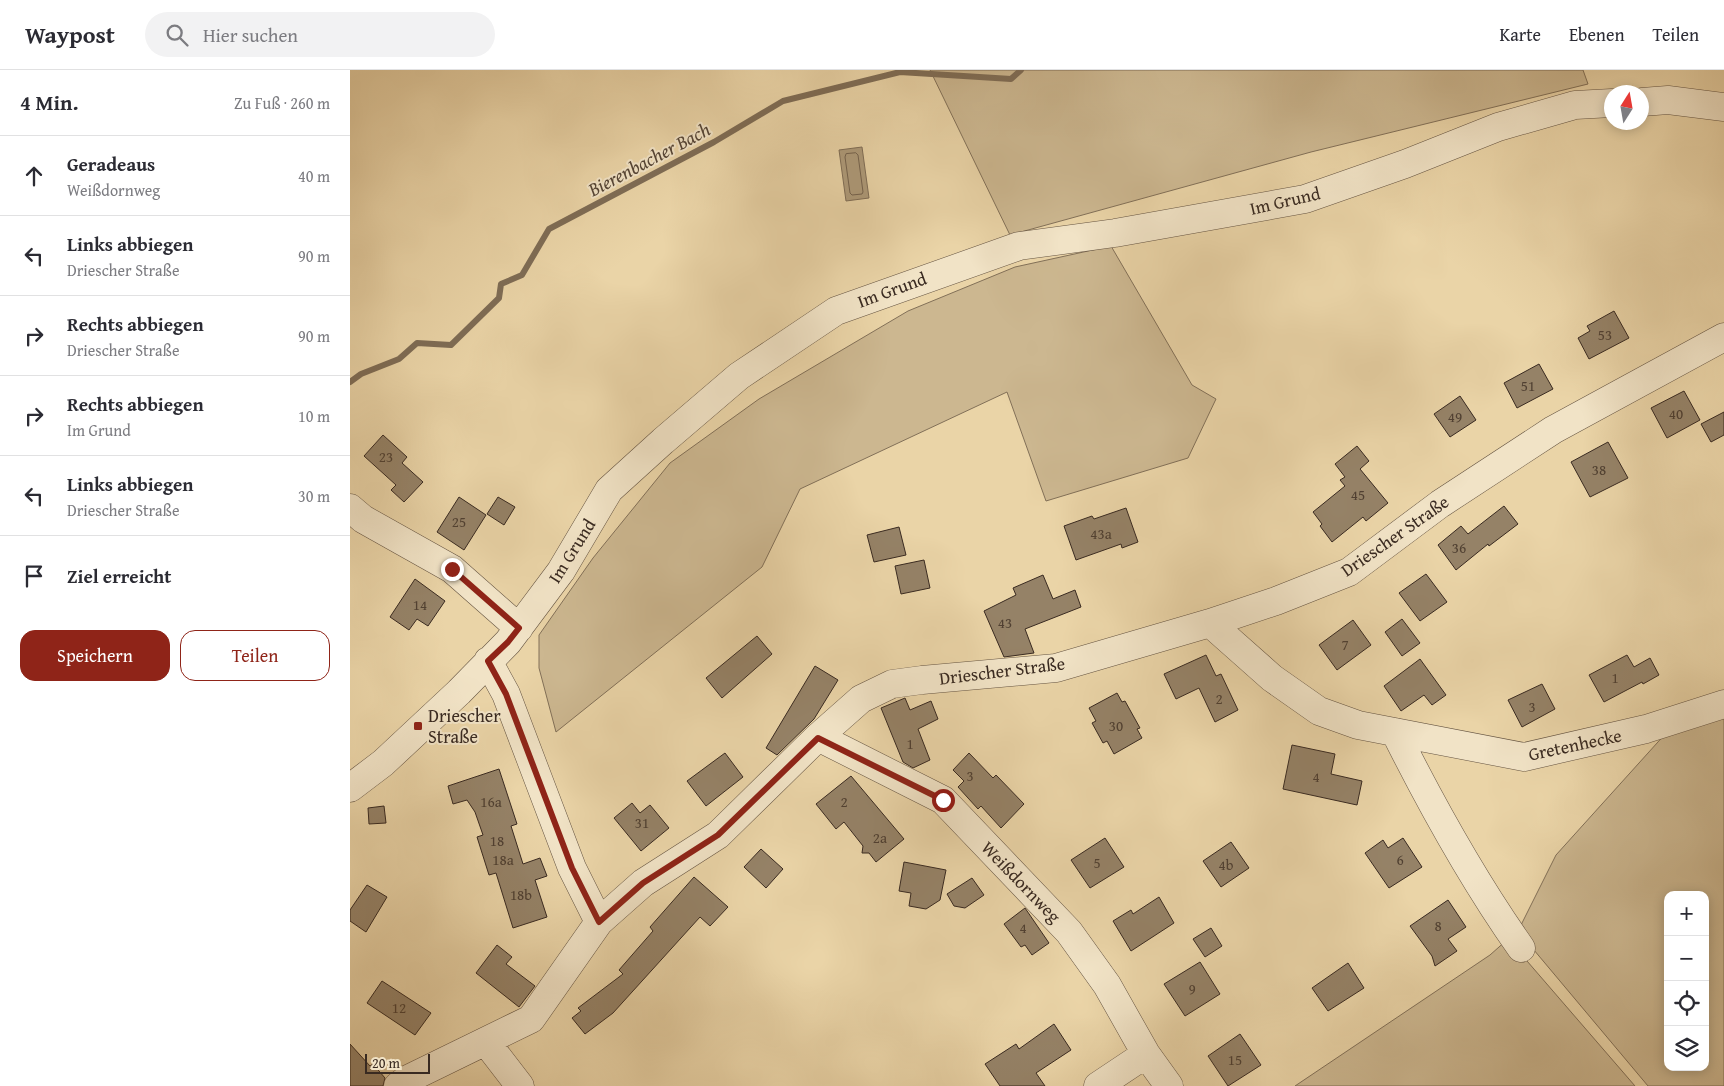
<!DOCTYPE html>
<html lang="de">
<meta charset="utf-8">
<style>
body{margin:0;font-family:"Gentium Book Plus",serif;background:#f2f2f3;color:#2b2b33}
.controls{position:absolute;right:15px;bottom:15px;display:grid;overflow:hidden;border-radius:10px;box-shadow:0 2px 12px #0003}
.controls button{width:45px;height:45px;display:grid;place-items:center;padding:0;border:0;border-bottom:1px solid #e1e1e2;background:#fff;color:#2b2b33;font:25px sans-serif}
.compass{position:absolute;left:1254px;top:15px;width:45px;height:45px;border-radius:50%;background:#fff;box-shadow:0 2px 12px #0003;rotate:11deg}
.scale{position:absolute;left:15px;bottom:12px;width:65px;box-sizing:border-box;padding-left:5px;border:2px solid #392a21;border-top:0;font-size:14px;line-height:18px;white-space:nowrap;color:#392a21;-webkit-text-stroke:4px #f1e3c6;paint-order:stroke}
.stop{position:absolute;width:15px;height:15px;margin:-11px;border:4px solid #8f2418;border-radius:50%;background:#fff}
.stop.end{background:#8f2418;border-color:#fff;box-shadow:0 1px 5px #0008}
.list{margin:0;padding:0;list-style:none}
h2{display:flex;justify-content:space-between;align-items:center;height:65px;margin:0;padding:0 20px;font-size:21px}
h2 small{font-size:16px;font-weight:400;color:#7c7c81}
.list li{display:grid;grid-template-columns:32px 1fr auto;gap:15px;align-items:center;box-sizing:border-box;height:80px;padding:0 20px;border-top:1px solid #e1e1e2}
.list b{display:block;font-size:19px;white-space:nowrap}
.list p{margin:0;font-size:16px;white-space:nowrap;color:#7c7c81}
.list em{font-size:16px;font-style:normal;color:#7c7c81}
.actions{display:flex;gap:10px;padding:15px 20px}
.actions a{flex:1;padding:11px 0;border:1px solid #8f2418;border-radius:15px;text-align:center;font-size:18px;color:#8f2418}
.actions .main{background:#8f2418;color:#fff}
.icon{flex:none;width:28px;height:28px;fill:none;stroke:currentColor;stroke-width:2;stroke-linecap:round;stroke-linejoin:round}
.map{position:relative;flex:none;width:1374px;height:1016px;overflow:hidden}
header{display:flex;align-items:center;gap:30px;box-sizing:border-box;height:70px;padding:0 25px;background:#fff;border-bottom:1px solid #e1e1e2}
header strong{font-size:24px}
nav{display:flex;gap:28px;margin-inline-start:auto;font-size:18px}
.search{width:350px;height:45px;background:#f2f2f3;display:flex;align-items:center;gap:12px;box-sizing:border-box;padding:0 18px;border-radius:28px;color:#7c7c81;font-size:19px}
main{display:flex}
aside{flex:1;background:#fff}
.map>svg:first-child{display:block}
</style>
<header>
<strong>Waypost</strong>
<div class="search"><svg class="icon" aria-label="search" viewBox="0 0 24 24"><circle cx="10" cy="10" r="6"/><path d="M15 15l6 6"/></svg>Hier suchen</div>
<nav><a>Karte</a><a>Ebenen</a><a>Teilen</a></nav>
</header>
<main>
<aside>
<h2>4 Min.<small>Zu Fuß · 260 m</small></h2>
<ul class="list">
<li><svg class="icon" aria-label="ahead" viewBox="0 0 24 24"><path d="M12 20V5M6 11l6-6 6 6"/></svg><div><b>Geradeaus</b><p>Weißdornweg</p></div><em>40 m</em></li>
<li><svg class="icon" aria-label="left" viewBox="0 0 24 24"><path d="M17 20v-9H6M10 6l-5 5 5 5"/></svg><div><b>Links abbiegen</b><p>Driescher Straße</p></div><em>90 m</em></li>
<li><svg class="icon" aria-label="right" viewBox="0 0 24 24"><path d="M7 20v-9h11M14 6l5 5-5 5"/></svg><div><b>Rechts abbiegen</b><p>Driescher Straße</p></div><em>90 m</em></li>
<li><svg class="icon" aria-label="right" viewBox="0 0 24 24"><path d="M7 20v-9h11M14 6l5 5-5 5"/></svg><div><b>Rechts abbiegen</b><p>Im Grund</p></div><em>10 m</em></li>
<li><svg class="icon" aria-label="left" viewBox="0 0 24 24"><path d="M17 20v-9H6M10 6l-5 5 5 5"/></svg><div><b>Links abbiegen</b><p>Driescher Straße</p></div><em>30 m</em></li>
<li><svg class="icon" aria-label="arrive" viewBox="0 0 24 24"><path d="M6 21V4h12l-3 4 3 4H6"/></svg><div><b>Ziel erreicht</b></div></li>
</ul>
<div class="actions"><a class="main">Speichern</a><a>Teilen</a></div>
</aside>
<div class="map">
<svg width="1374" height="1016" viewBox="0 0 1374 1016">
<rect width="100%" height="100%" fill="#ead4a7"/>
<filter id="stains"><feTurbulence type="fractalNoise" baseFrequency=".004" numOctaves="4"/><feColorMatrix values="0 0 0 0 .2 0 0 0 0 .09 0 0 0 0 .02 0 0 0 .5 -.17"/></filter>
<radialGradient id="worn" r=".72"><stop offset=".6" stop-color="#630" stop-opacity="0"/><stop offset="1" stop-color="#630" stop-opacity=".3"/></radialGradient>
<!-- green -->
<path fill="#ccb790" stroke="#827058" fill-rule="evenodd" d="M580 0H1233L1238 14 961 82 660 165Z
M761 176 842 315 866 329 838 388 696 431 657 322 450 419 412 497 206 662 189 598V565L243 488 320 393 409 329 558 241 665 197Z
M1374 640V1016H1298L1168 861 1206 785 1326 652ZM1318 825H1355V997H1318Z
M1158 869 1285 1016H945L1140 885Z"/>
<!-- water -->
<path fill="#ae9a79" stroke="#7f6d56" d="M512 77 519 128 496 131 489 80Z"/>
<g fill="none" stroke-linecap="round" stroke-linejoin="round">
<!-- shore -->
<path stroke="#74624d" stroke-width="1" d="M506 83 508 85 513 122 512 124 502 125 500 123 495 87 496 84Z"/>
<!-- stream -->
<path stroke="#7f6d56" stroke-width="6" d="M0 312 11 304 49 289 67 273 101 275 149 228 151 214 172 205 199 159 364 72 433 31 550 2 661 9 671 0"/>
</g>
<!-- building -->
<path fill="#958267" stroke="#392a21" d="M1264 241 1279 268 1239 289 1228 268 1240 261 1237 256Z
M1189 294 1203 319 1167 338 1154 313Z
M1334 321 1350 350 1317 368 1301 338Z
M1110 326 1126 350 1100 367 1084 344Z
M1374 342V365L1361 372 1351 354Z
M33 365 57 387 52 393 73 412 54 432 41 420 46 415 14 386Z
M1258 372 1278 408 1240 427 1221 392Z
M1007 376 1019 391 1010 399 1038 433 1016 451 1013 447 982 472 970 456 972 454 963 442 995 416 990 410 995 407 985 394Z
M109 427 136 445 114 480 87 462Z
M148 427 165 437 154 455 137 444Z
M1154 436 1168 454 1139 476 1138 474 1106 500 1088 475 1111 456 1118 464Z
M776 438 788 472 772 478 771 474 726 490 714 456 742 446 744 449Z
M549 457 556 485 524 492 517 465Z
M574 490 580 518 551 524 545 496Z
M1076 504 1097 532 1070 551 1049 523Z
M693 505 703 529 725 520 731 537 675 559 684 583 654 587 634 541 666 525 663 518Z
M65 509 95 531 78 556 67 549 59 560 40 547Z
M1052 549 1070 573 1052 586 1035 562Z
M1003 550 1021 575 987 600 969 575Z
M407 566 422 584 372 628 356 608Z
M856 585 866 606 871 604 888 640 865 652 849 618 826 629 814 604Z
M1277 585 1284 597 1300 588 1309 605 1293 614 1292 612 1254 632 1239 605Z
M1070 589 1096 625 1082 635 1074 625 1051 641 1034 616Z
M465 596 488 610 464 649 427 685 416 678Z
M1192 614 1205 639 1172 657 1158 630Z
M767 623 772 632 775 631 790 658 787 659 792 668 764 684 757 671 753 673 742 653 746 651 739 638Z
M555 628 560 640 581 631 588 649 568 659 580 690 563 698 553 692 531 638Z
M942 675 985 684 981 704 1012 711 1007 735 933 719Z
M375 683 393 707 356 736 337 711Z
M619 683 643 708 646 705 674 734 651 758 631 736 628 739 608 717 614 711 603 700Z
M149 699 167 754 161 756 173 794 190 788 197 806 185 810 197 847 163 858 146 803 139 805 127 767 133 765 125 742 117 730 103 734 98 716Z
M501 706 554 769 526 792 519 783H512L513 776 494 752 486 759 466 734Z
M282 733 290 743 300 735 319 758 291 781 264 748Z
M34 736 36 753 19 754 18 738Z
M755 768 774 797 740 818 721 790Z
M1053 768 1072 797 1039 818 1015 783 1033 770 1038 778Z
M881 772 899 798 871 817 853 791Z
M411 779 433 799 416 818 394 797Z
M554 792 596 800 590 830 576 839 559 836 561 823 549 821Z
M344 807 378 837 360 856 350 847 263 943 235 964 222 948 231 941 228 938 273 904 269 900 303 861 300 857Z
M622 808 634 825 615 838 604 836 597 824Z
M17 815 37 827 16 862 0 851V840Z
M809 827 824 853 781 881 763 851 781 840 783 844Z
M1098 830 1116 857 1098 869 1107 881 1085 896 1082 886 1060 856Z
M675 838 699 873 682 885 675 875 671 877 654 854Z
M861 858 872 876 855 887 843 869Z
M147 875 162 887 156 894 185 916 169 937 126 903Z
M850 892 870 924 835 946 814 914Z
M998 893 1014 918 978 941 962 918Z
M32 911 81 943 65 965 17 933Z
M704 954 721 980 686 1003 695 1016H650L635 994 666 974 669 979Z
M890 964 911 995 878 1016 858 986Z
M0 974 20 996 23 994 35 1008 33 1016H0Z"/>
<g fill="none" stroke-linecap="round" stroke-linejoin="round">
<!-- minor casing -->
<g stroke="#655442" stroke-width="29">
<path id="minor" d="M1292 32 1318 30 1374 37
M0 438 13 449 102 499 169 558
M860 553 922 608 969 641 1008 655 1174 687 1296 659 1374 634
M138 591 156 624 222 798 249 852
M1045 662C1082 736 1123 810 1171 878
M468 667 593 730 719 862 757 915 796 984 819 1016
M0 718 33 693 109 622 158 572 211 501 259 420 313 371 389 306 486 241 669 176 765 163 955 129 1055 94 1148 57 1225 35 1262 33
M136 972 170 1016
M48 1016 56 1010 181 949 249 852 293 813 368 765 468 667 511 629 542 614 572 610 706 598 860 553 926 531 999 502 1090 434 1203 360 1374 267
M748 1016 796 984"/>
</g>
<!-- minor -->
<use href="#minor" stroke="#f1e3c6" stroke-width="28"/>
</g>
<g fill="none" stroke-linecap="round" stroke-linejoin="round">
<!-- route -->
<path stroke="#8f2418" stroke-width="6" d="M102 499 169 558 158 572 138 591 156 624 222 798 249 852 293 813 368 765 468 668 593 730"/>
</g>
<!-- markers -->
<rect fill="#8f2418" stroke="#f1e3c6" stroke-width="2" x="63" y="651" width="10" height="10" rx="2.5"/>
<g text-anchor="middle" stroke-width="4" stroke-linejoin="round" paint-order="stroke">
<!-- number labels -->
<g font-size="15" fill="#504032">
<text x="1255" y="270">53</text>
<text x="1178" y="321">51</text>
<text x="1326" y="349">40</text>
<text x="1105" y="352">49</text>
<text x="36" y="392">23</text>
<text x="1249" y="405">38</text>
<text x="1008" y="430">45</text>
<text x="109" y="457">25</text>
<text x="751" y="469">43a</text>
<text x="1109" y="483">36</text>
<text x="70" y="540">14</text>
<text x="655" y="558">43</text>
<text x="995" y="580">7</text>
<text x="1265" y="613">1</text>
<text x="869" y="634">2</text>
<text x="1182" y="642">3</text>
<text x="766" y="661">30</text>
<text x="560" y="679">1</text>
<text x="620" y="711">3</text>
<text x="966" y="712">4</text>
<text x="141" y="737">16a</text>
<text x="494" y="737">2</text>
<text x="292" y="758">31</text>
<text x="530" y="773">2a</text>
<text x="147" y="776">18</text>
<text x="153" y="795">18a</text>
<text x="1050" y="795">6</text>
<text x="747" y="798">5</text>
<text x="876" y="800">4b</text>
<text x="171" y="830">18b</text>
<text x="1088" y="861">8</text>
<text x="673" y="863">4</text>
<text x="842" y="924">9</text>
<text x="49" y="943">12</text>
<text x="885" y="995">15</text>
</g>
<!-- street labels -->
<g font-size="18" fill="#392a21" stroke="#f1e3c6">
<text transform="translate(935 131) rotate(-13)" y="6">Im Grund</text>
<text transform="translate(542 220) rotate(-20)" y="6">Im Grund</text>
<text transform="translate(1045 466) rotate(-35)" y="6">Driescher Straße</text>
<text transform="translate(222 481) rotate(-58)" y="6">Im Grund</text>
<text transform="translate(652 601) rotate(-7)" y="6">Driescher Straße</text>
<text transform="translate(1225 675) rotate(-12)" y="6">Gretenhecke</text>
<text transform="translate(671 812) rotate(46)" y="6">Weißdornweg</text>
</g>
<!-- poi labels -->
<g font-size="18" fill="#392a21" stroke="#f1e3c6" text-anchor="start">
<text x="78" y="652">Driescher<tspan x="78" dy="21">Straße</tspan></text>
</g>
<!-- water labels -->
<g font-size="19" font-style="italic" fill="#564637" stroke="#f1e3c6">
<text transform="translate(299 89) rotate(-28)" y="7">Bierenbacher Bach</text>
</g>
</g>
<rect width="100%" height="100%" filter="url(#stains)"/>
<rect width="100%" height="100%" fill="url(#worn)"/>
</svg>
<div class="controls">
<button>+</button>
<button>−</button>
<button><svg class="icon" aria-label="locate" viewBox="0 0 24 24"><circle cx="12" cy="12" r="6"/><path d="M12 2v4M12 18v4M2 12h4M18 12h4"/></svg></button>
<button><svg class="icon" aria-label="layers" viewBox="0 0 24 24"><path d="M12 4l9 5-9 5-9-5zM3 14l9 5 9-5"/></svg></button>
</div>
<svg class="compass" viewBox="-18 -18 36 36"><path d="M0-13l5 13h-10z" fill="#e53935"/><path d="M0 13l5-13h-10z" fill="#7c7c81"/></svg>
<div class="scale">20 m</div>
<div class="stop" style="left:593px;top:730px"></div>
<div class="stop end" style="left:102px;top:499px"></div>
</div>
</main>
